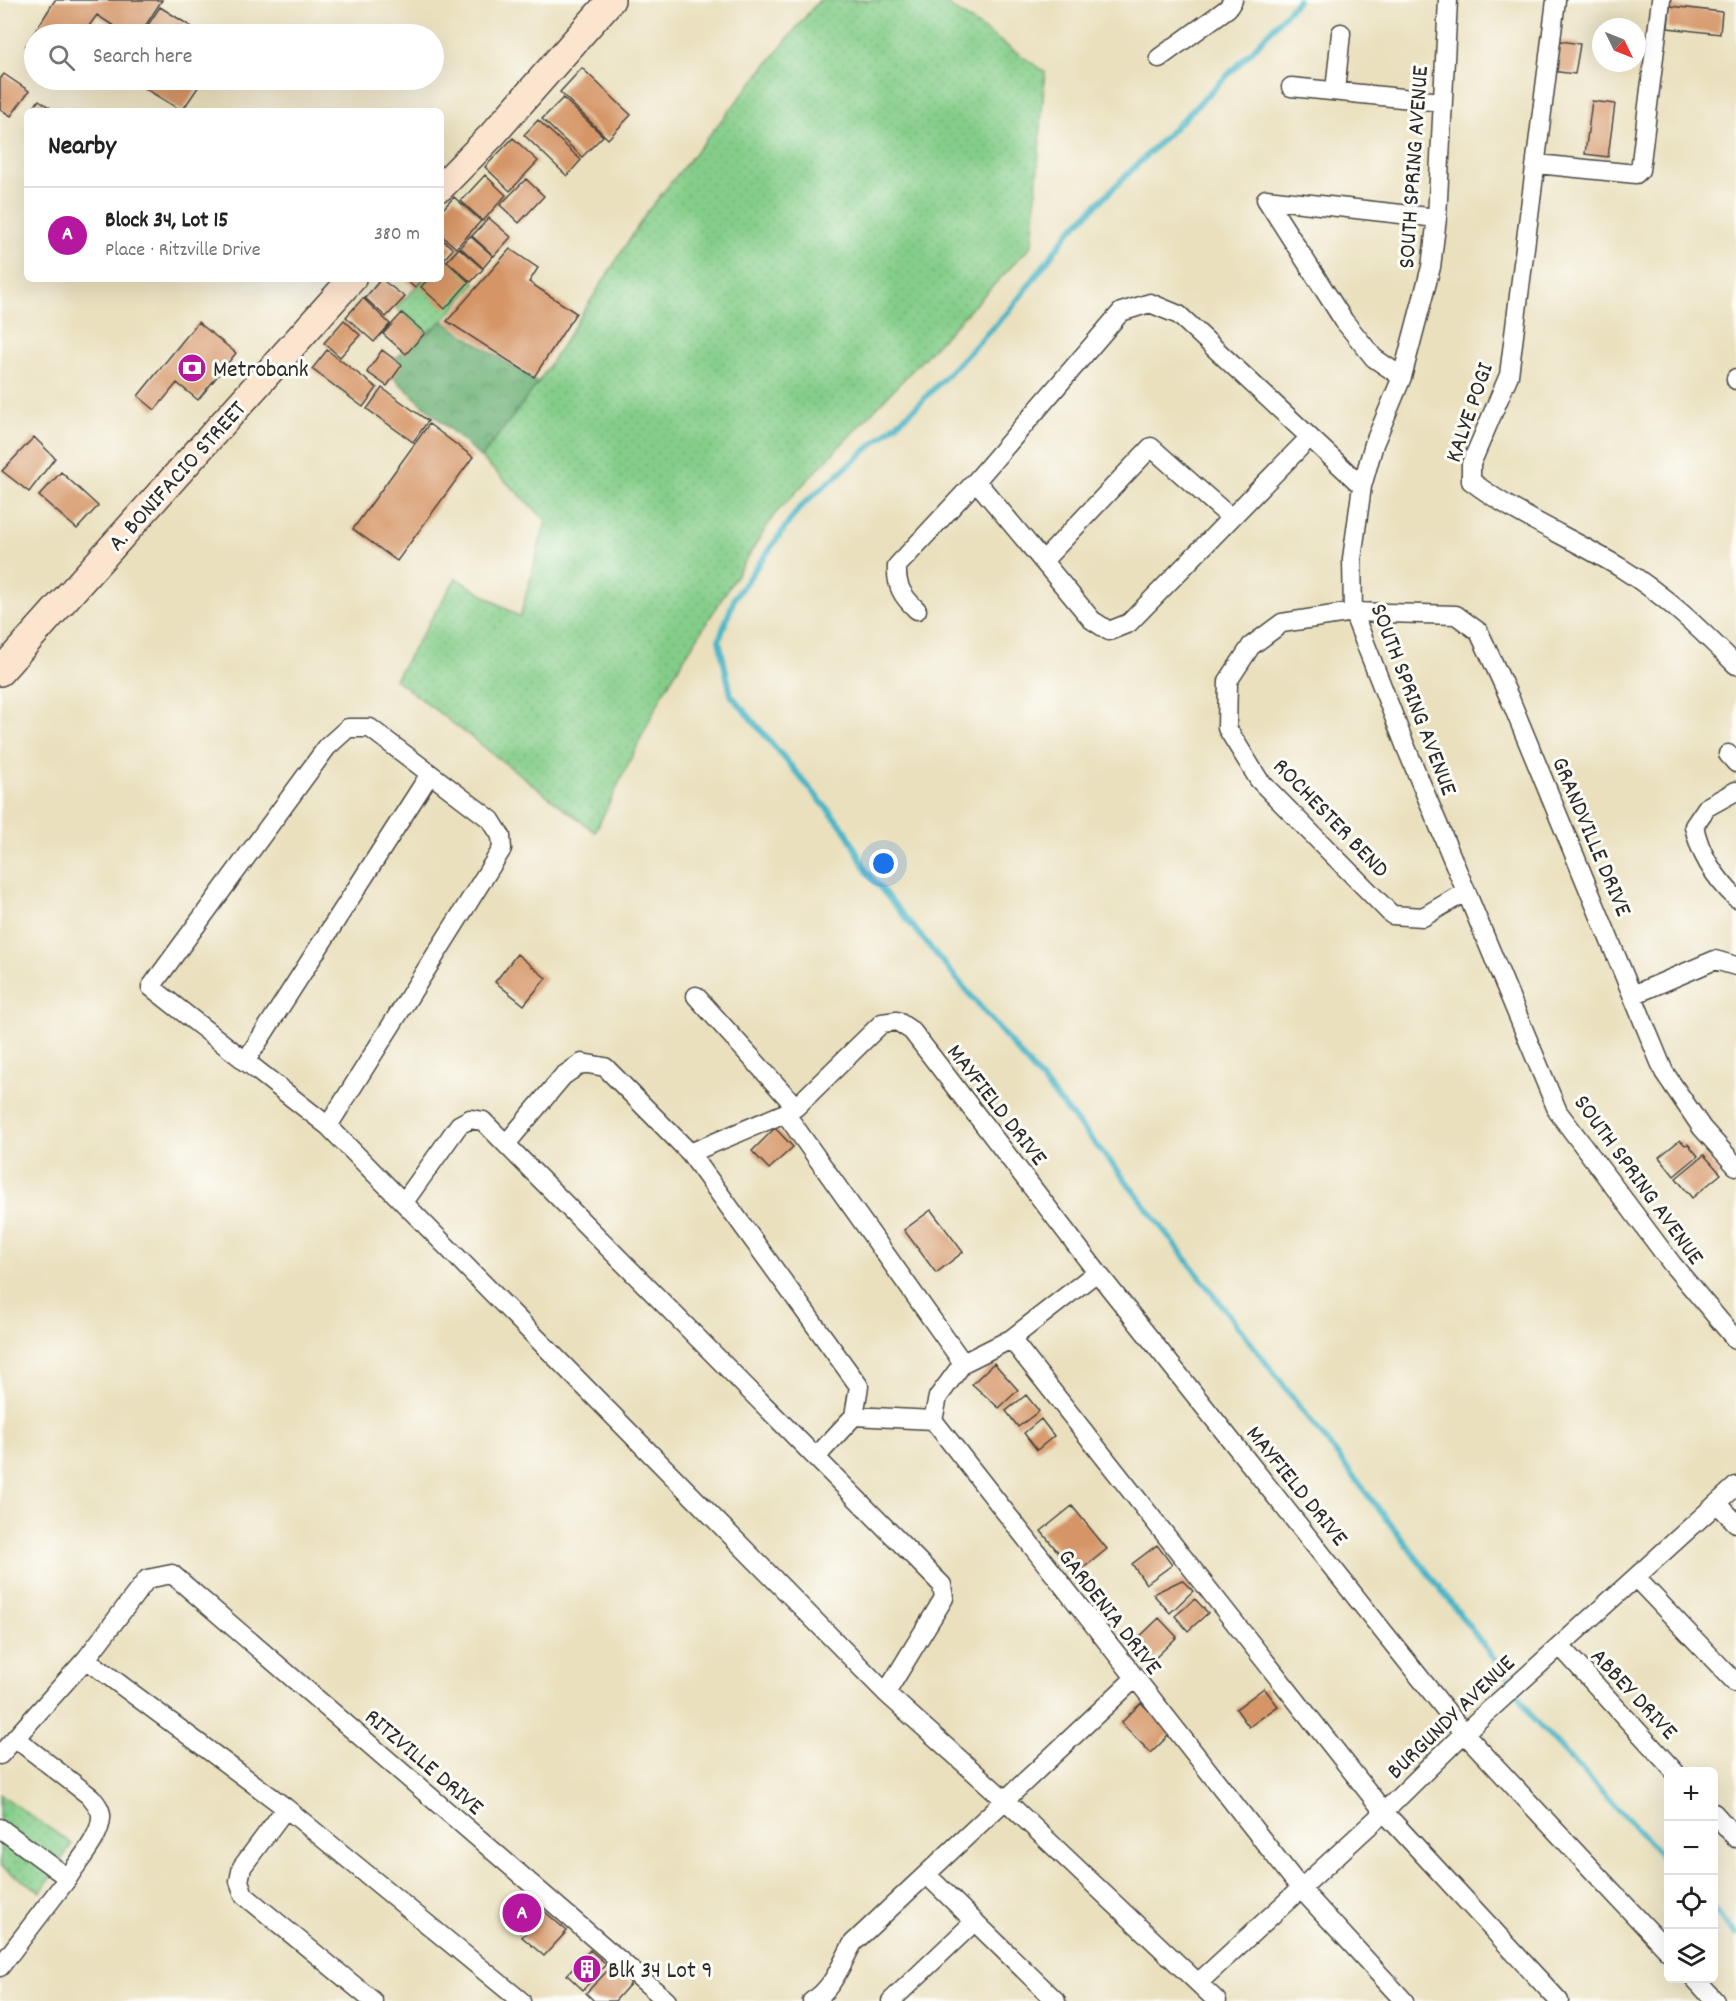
<!DOCTYPE html>
<meta charset="utf-8">
<style>
body{margin:0;font-family:Dekko,sans-serif;background:#f2f2f2;color:#222}
.controls{position:absolute;right:18px;bottom:18px;display:grid;overflow:hidden;border-radius:9px;box-shadow:0 6px 24px #0002}
.controls button{width:54px;height:54px;display:grid;place-items:center;padding:0;border:0;border-bottom:2px solid #e0e0e0;background:#fff;color:#222;font:30px sans-serif}
.compass{position:absolute;left:1592px;top:18px;width:54px;height:54px;border-radius:50%;background:#fff;box-shadow:0 6px 24px #0002;rotate:133deg}
.you{position:absolute;left:884px;top:864px;width:21px;height:21px;margin:-15px;border:4px solid #fff;border-radius:50%;background:#1a73e8;box-shadow:0 0 0 9px #1a73e833}
.badge{display:grid;place-items:center;width:39px;height:39px;border-radius:50%;background:#b5179e;color:#fff;font-size:20px;font-weight:700}
.pin{position:absolute;translate:-50% -50%;border:3px solid #fff;box-shadow:0 2px 6px #0006}
.list{margin:0;padding:0;list-style:none}
h2{display:flex;justify-content:space-between;align-items:center;height:78px;margin:0;padding:0 24px;font-size:26px}
h2 small{font-size:20px;font-weight:400;color:#767676}
.list li{display:grid;grid-template-columns:39px 1fr auto;gap:18px;align-items:center;box-sizing:border-box;height:96px;padding:0 24px;border-top:2px solid #e0e0e0}
.list b{display:block;font-size:22px;white-space:nowrap}
.list p{margin:0;font-size:20px;white-space:nowrap;color:#767676}
.list em{font-size:20px;font-style:normal;color:#767676}
.icon{flex:none;width:33px;height:33px;fill:none;stroke:currentColor;stroke-width:2;stroke-linecap:round;stroke-linejoin:round}
.map{position:relative;flex:none;width:1736px;height:2001px;overflow:hidden}
.search{position:absolute;background:#fff;box-shadow:0 6px 24px #0002;left:24px;top:24px;width:420px;height:66px;display:flex;align-items:center;gap:15px;box-sizing:border-box;padding:0 21px;border-radius:33px;color:#767676;font-size:22px}
.panel{position:absolute;background:#fff;box-shadow:0 6px 24px #0002;left:24px;top:108px;width:420px;height:174px;border-radius:9px}
.map>svg:first-child{display:block}
</style>
<div class="map">
<svg width="1736" height="2001" viewBox="0 0 1736 2001">
<defs>
<pattern id="grass-dots" width="8" height="8" patternUnits="userSpaceOnUse" patternTransform="scale(1.5)"><rect width="8" height="8" fill="#84cd89"/><path d="M2 2h.1M6 6h.1" fill="none" stroke="#72b076" stroke-width="1.8" stroke-linecap="round"/></pattern>
<pattern id="forest-crowns" width="20" height="18" patternUnits="userSpaceOnUse" patternTransform="scale(1.5)"><rect width="20" height="18" fill="#6bb075"/><path d="M2 6a3 3 0 1 1 6 0M12 15a3 3 0 1 1 6 0" fill="none" stroke="#588f60"/></pattern>
</defs>
<rect width="100%" height="100%" fill="#fdfcf7"/>
<filter id="ink" filterUnits="userSpaceOnUse"><feTurbulence type="fractalNoise" baseFrequency=".0167" numOctaves="2"/><feDisplacementMap in="SourceGraphic" scale="12" xChannelSelector="R" yChannelSelector="G"/><feConvolveMatrix kernelMatrix="1 2 1 2 8 2 1 2 1" color-interpolation-filters="sRGB"/></filter>
<filter id="wash" filterUnits="userSpaceOnUse"><feTurbulence type="fractalNoise" baseFrequency=".008" numOctaves="4" result="noise"/><feDisplacementMap in="SourceGraphic" scale="24" xChannelSelector="R" yChannelSelector="G"/><feGaussianBlur stdDeviation="1.35" result="paint"/><feColorMatrix in="noise" values="0 0 0 0 0 0 0 0 0 0 0 0 0 0 0 0 0 1.4 0 .05"/><feComposite in="paint" operator="in"/></filter>
<g filter="url(#wash)">
<rect width="100%" height="100%" fill="#eae0be"/>
<!-- grass -->
<path fill="url(#grass-dots)" stroke="#587c5a" stroke-width="1.5" d="M819 0H941L1045 72 1032 245 774 515 664 691 595 832 395 679 456 578 520 617 546 520 481 458 538 383 647 212Z
M444 258 476 283 443 321 426 333 396 308 424 279H441V261Z
M0 1794 72 1844 41 1892 0 1866Z"/>
<!-- forest -->
<path fill="url(#forest-crowns)" stroke="#4b6e50" stroke-width="1.5" d="M443 321 538 383 481 458 383 368Z"/>
<g fill="none" stroke-linecap="round" stroke-linejoin="round">
<!-- stream -->
<path stroke="#49b5c6" stroke-width="6" d="M1298 0 1252 51 1069 232 1010 310 915 408 800 507 735 597 719 640 731 695 846 831 867 872 1119 1172 1509 1678 1533 1719 1668 1862
M1714 1910 1736 1934"/>
</g>
<g id="blocks">
<!-- building -->
<path fill="#d59566" d="M55 0H162L140 34H126L97 15 83 34H34V51L26 46Z
M1670 6 1722 12 1720 34 1668 28Z
M160 7 203 34H142Z
M1555 40 1580 44 1575 74 1551 71Z
M582 68 631 115 608 139 560 92Z
M4 74 29 91 11 116 0 109V79Z
M131 80H203L182 111Z
M563 98 603 136 582 157 542 119Z
M39 100 55 111H31Z
M1592 101 1615 104 1608 157 1585 154Z
M538 120 581 160 567 176 524 135Z
M513 138 538 161 510 191 485 167Z
M485 175 506 195 483 221 461 201Z
M526 179 544 196 519 223 500 205Z
M454 197 481 221 456 248 441 235V211Z
M489 218 511 237 494 256 472 236Z
M470 236 493 256 483 268 460 247Z
M441 238 453 249 445 258 441 254Z
M459 248 483 269 471 282 447 261Z
M510 249 538 268 529 282 576 313 534 377 447 321Z
M445 260 469 282 445 309 421 287 428 279H441V264Z
M381 279 405 297 386 317 365 298Z
M405 279H422L415 288Z
M363 298 390 324 374 342 346 317Z
M402 313 425 333 406 354 383 334Z
M344 320 360 335 340 357 324 343Z
M198 322 236 353 198 400 177 383 155 410 138 396Z
M327 350 377 388 363 407 312 369Z
M382 350 402 365 387 386 367 372Z
M382 388 428 421 413 442 367 409Z
M429 424 473 457 397 561 353 529Z
M34 437 55 458 29 492 2 471Z
M61 472 98 506 77 529 39 496Z
M517 954 546 978 524 1005 495 982Z
M775 1128 793 1147 769 1169 752 1151Z
M1680 1140 1685 1145 1688 1144 1698 1156 1674 1176 1659 1157Z
M1704 1155 1721 1174 1692 1198 1676 1178Z
M931 1210 963 1252 936 1273 904 1230Z
M994 1363 1018 1390 999 1408 972 1384Z
M1026 1395 1039 1411 1018 1427 1006 1411Z
M1041 1419 1054 1436 1037 1450 1024 1433Z
M1072 1506 1107 1549 1076 1574 1041 1531Z
M1157 1545 1172 1565 1146 1584 1132 1564Z
M1182 1580 1193 1591 1170 1613 1153 1594Z
M1195 1599 1208 1613 1188 1631 1175 1616Z
M1159 1618 1177 1637 1151 1662 1133 1643Z
M1264 1688 1278 1706 1249 1727 1236 1709Z
M1141 1703 1171 1733 1151 1753 1121 1723Z
M526 1894 541 1909 520 1933 502 1917Z
M544 1911 567 1931 544 1956 522 1937Z
M590 1950 606 1964 583 1990 567 1975Z
M612 1966 631 1983 615 2001H594L586 1993Z"/>
</g>
</g>
<g filter="url(#ink)">
<use href="#blocks" fill-opacity="0" stroke="#484641" stroke-width="1.5"/>
<g fill="none" stroke-linecap="round" stroke-linejoin="round">
<!-- minor casing -->
<g stroke="#484641" stroke-width="21">
<path id="minor" d="M1448 0 1437 218 1431 267 1402 377 1374 444 1362 486 1352 559 1353 612 1405 745 1558 1112 1672 1264 1736 1340
M1556 0 1509 375 1471 464V481C1517 516 1572 538 1621 568 1665 595 1700 629 1736 665
M1159 58 1228 8 1233 0
M1291 87 1442 102
M1335 91 1341 33
M1537 164 1636 174 1640 170 1661 0
M1266 199 1344 321 1374 358 1402 377
M1266 199 1437 218
M1736 380V378
M976 481 1092 620 1109 631 1129 623 1309 438
M1043 561 1151 447 1231 518
M917 610C902 596 896 586 897 566L976 481 1121 312 1150 303 1179 315 1362 486
M1728 754 1736 763
M1736 791 1707 807 1694 826C1700 855 1714 877 1736 898
M1465 892 1423 917 1392 915 1259 780 1227 728 1228 681 1251 646 1282 623 1353 612 1456 615 1479 632 1510 699 1664 1072 1702 1128 1736 1166
M1633 995 1715 960 1736 966
M696 996 796 1107
M245 1062 430 774
M328 1126 502 849 501 836 491 820 370 728H348L327 747 151 987 328 1126 886 1693 1004 1799 1217 2001
M506 1144 563 1076 582 1063 605 1067 690 1153 859 1386 854 1416 816 1457
M690 1153 785 1113
M404 1202 459 1125 470 1119 483 1121 942 1585 944 1598 886 1693
M1097 1272 1011 1339 963 1363 938 1397 933 1420 1301 1889 1404 2001
M1011 1339 1384 1812 1559 2001
M963 1363 785 1113 796 1107 882 1023 897 1021 912 1031 1097 1272 1464 1733 1668 1951
M854 1416 933 1420
M1718 1504 1736 1523
M1636 1578 1736 1683
M1560 1646 1675 1772
M86 1659 286 1808 521 2001
M15 1738 91 1797C96 1803 102 1810 101 1818 100 1838 78 1861 68 1878
M0 1755 86 1659 147 1579 172 1574 667 2001
M286 1808 242 1867 239 1881 244 1895 373 2001
M1714 1813 1736 1838
M0 1828 68 1878 0 1967
M927 1875 1056 2001
M1694 1978 1715 2001
M1198 1983 1384 1812 1464 1733 1736 1486
M812 2001C833 1989 841 1964 853 1943L1134 1679
M891 2001 974 1922"/>
</g>
<!-- secondary casing -->
<g stroke="#484641" stroke-width="30">
<path id="secondary" d="M441 187 493 134 611 0
M0 672 352 279"/>
</g>
<!-- minor -->
<use href="#minor" stroke="#fff" stroke-width="18"/>
<!-- secondary -->
<use href="#secondary" stroke="#fce5cf" stroke-width="27"/>
</g>
</g>
<!-- icons -->
<defs>
<g id="bank-disc" transform="scale(1.5)"><circle r="9.5" fill="#b5179e" stroke="#fdfcf7"/><path d="M-6-4H6V4H-6ZM0-2.3a2.3 2.3 0 1 0 0 4.6a2.3 2.3 0 1 0 0-4.6Z" fill="#fff"/></g>
<g id="building-disc" transform="scale(1.5)"><circle r="9.5" fill="#b5179e" stroke="#fdfcf7"/><path d="M-4-6H4V6H1V3H-1V6H-4ZM-2.5-4.3h1.7v1.8h-1.7ZM.8-4.3h1.7v1.8H.8ZM-2.5-1h1.7V.8h-1.7ZM.8-1h1.7V.8H.8Z" fill="#fff"/></g>
</defs>
<g fill-rule="evenodd">
<use href="#bank-disc" x="192" y="368"/>
<use href="#building-disc" x="587" y="1969"/>
</g>
<g text-anchor="middle" stroke-width="6" stroke-linejoin="round" paint-order="stroke">
<!-- street labels -->
<g font-size="24" fill="#2b2b2b" stroke="#fdfcf7">
<text transform="translate(1412 167) rotate(-86)" y="8">SOUTH SPRING AVENUE</text>
<text transform="translate(1468 412) rotate(-71)" y="8">KALYE POGI</text>
<text transform="translate(176 475) rotate(-48)" y="8">A. BONIFACIO STREET</text>
<text transform="translate(1415 699) rotate(69)" y="8">SOUTH SPRING AVENUE</text>
<text transform="translate(1332 817) rotate(46)" y="8">ROCHESTER BEND</text>
<text transform="translate(1593 836) rotate(67)" y="8">GRANDVILLE DRIVE</text>
<text transform="translate(998 1104) rotate(52)" y="8">MAYFIELD DRIVE</text>
<text transform="translate(1640 1179) rotate(54)" y="8">SOUTH SPRING AVENUE</text>
<text transform="translate(1298 1485) rotate(51)" y="8">MAYFIELD DRIVE</text>
<text transform="translate(1111 1611) rotate(52)" y="8">GARDENIA DRIVE</text>
<text transform="translate(1635 1693) rotate(47)" y="8">ABBEY DRIVE</text>
<text transform="translate(1450 1716) rotate(-44)" y="8">BURGUNDY AVENUE</text>
<text transform="translate(425 1761) rotate(41)" y="8">RITZVILLE DRIVE</text>
</g>
<!-- poi labels -->
<g font-size="24" fill="#2b2b2b" stroke="#fdfcf7" text-anchor="start">
<text x="213" y="376">Metrobank</text>
<text x="608" y="1977">Blk 34 Lot 9</text>
</g>
</g>
</svg>
<div class="controls">
<button>+</button>
<button>−</button>
<button><svg class="icon" aria-label="locate" viewBox="0 0 24 24"><circle cx="12" cy="12" r="6"/><path d="M12 2v4M12 18v4M2 12h4M18 12h4"/></svg></button>
<button><svg class="icon" aria-label="layers" viewBox="0 0 24 24"><path d="M12 4l9 5-9 5-9-5zM3 14l9 5 9-5"/></svg></button>
</div>
<svg class="compass" viewBox="-18 -18 36 36"><path d="M0-13l5 13h-10z" fill="#e53935"/><path d="M0 13l5-13h-10z" fill="#767676"/></svg>
<div class="you"></div>
<div class="pin badge" style="left:522px;top:1913px">A</div>
<div class="search"><svg class="icon" aria-label="search" viewBox="0 0 24 24"><circle cx="10" cy="10" r="6"/><path d="M15 15l6 6"/></svg>Search here</div>
<section class="panel">
<h2>Nearby<small></small></h2>
<ul class="list">
<li><span class="badge">A</span><div><b>Block 34, Lot 15</b><p>Place · Ritzville Drive</p></div><em>380 m</em></li>
</ul>
</section>
</div>
